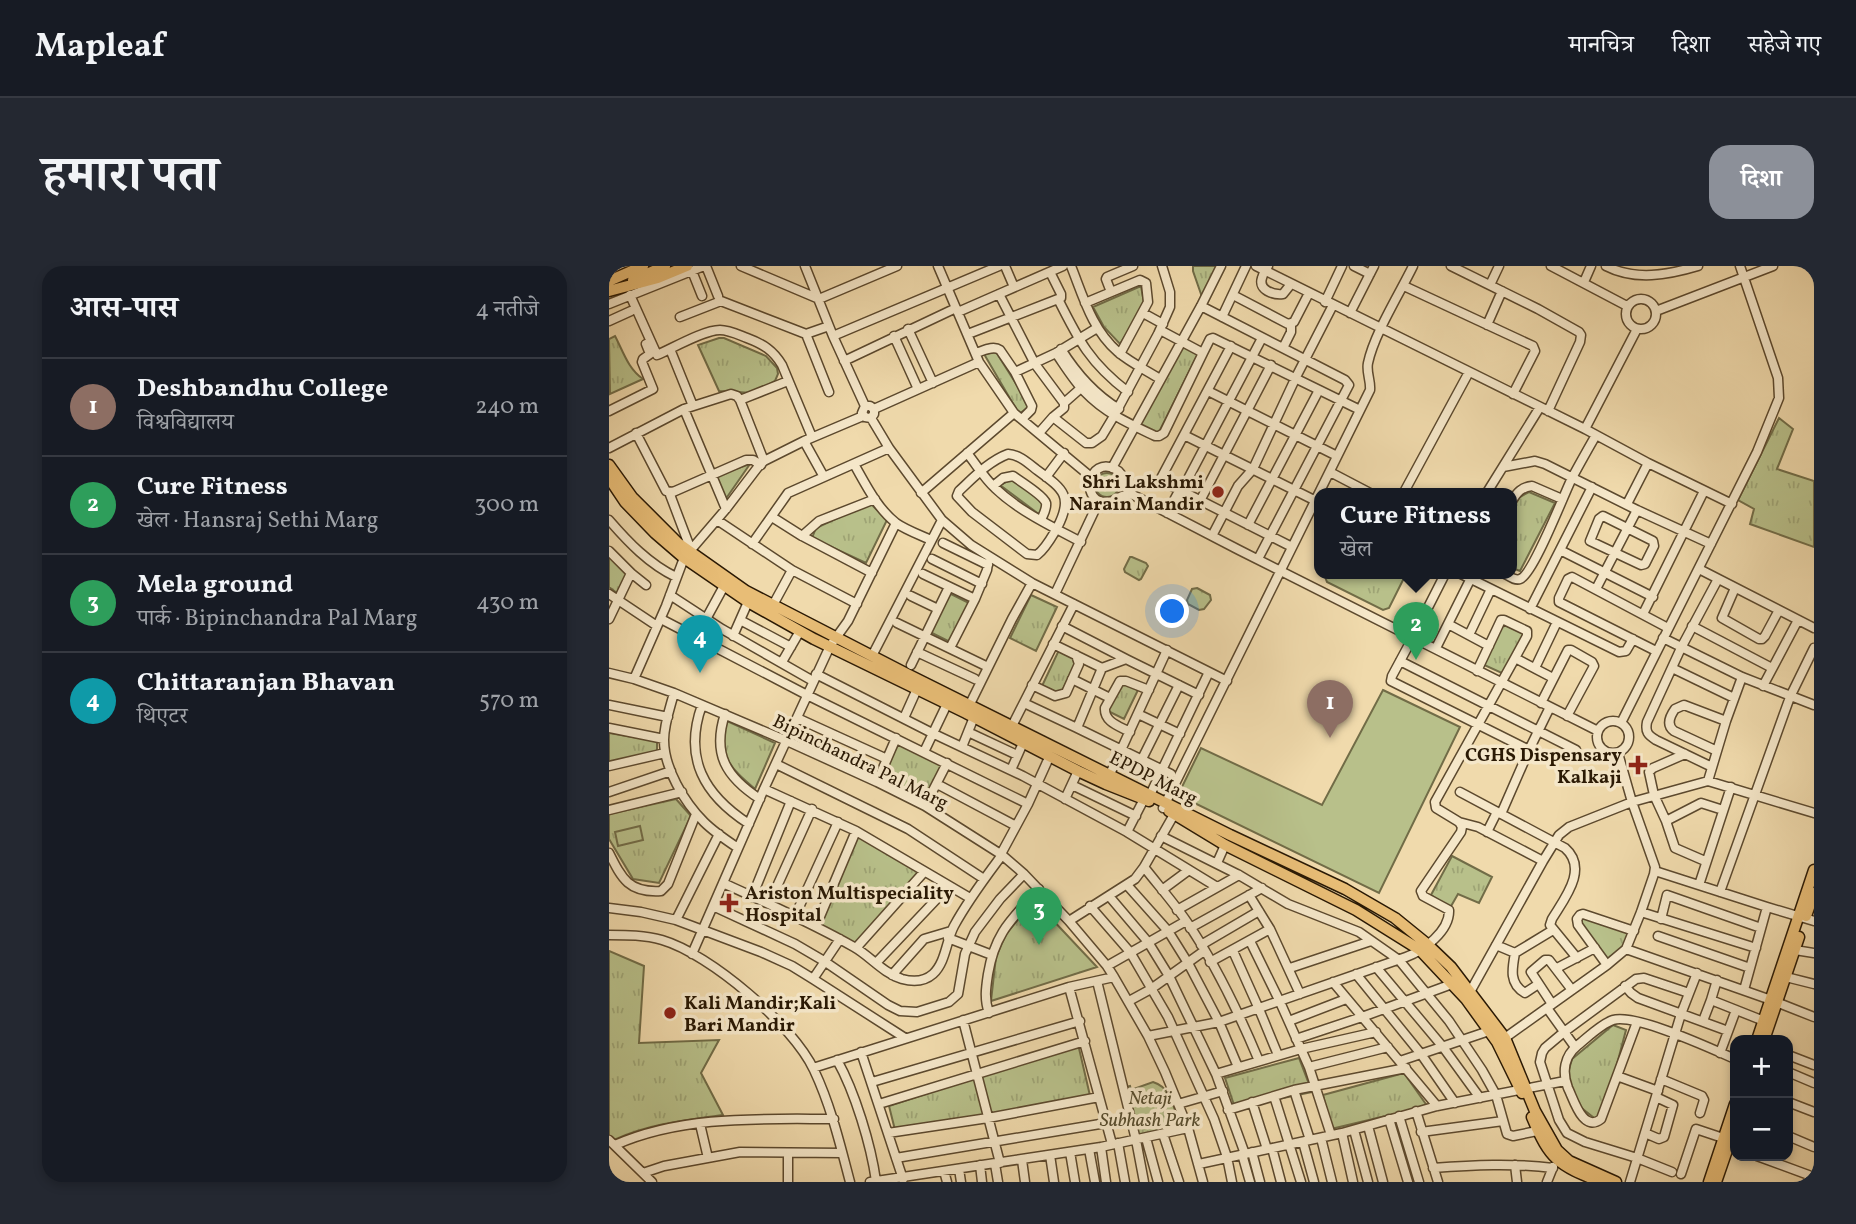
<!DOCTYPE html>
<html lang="hi">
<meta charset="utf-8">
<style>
body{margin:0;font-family:Vollkorn,"Noto Serif Devanagari",serif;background:#242831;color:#f1f3f6}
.controls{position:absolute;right:21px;bottom:21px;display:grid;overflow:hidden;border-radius:14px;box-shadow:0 4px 10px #0003}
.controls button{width:63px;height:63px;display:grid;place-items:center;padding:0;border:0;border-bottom:2px solid #363941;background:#171b24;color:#f1f3f6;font:35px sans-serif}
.you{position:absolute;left:564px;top:346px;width:24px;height:24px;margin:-18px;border:5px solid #fff;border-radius:50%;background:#1a73e8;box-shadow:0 0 0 10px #1a73e833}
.badge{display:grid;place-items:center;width:46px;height:46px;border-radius:50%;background:#8c9099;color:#fff;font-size:23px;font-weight:700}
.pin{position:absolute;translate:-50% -58px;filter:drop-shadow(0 2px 4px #0008)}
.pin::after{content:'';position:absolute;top:37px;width:24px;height:21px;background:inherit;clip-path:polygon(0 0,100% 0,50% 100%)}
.popup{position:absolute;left:705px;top:222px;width:203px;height:91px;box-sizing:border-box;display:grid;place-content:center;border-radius:14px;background:#171b24;filter:drop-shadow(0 2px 5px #0005);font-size:23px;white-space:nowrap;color:#9ea1a6}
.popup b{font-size:26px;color:#f1f3f6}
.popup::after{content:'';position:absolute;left:50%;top:100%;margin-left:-14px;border:14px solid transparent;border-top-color:#171b24}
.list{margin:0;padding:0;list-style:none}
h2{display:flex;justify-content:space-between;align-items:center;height:91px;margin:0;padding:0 28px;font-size:30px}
h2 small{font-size:23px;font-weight:400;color:#9ea1a6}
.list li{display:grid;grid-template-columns:46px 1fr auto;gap:21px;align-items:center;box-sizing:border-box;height:98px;padding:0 28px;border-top:2px solid #363941}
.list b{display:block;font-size:26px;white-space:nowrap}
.list p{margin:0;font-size:23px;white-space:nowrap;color:#9ea1a6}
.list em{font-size:23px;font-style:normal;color:#9ea1a6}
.map{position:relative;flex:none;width:1205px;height:916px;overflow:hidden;border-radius:21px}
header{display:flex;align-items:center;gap:42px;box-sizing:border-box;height:98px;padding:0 35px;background:#171b24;border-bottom:2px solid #363941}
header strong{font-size:33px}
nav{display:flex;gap:38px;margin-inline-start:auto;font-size:24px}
.intro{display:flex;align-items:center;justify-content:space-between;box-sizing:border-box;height:168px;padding:0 42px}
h1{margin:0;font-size:49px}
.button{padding:18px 32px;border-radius:21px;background:#8c9099;color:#fff;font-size:24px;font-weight:700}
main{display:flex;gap:42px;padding:0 42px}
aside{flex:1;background:#171b24;border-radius:21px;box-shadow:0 4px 10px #0003}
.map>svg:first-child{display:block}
</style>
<header>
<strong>Mapleaf</strong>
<nav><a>मानचित्र</a><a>दिशा</a><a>सहेजे गए</a></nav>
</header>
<div class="intro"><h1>हमारा पता</h1><a class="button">दिशा</a></div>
<main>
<aside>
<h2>आस-पास<small>4 नतीजे</small></h2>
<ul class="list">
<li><span class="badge" style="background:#8d6e63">1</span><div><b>Deshbandhu College</b><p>विश्वविद्यालय</p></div><em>240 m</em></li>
<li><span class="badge" style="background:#2e9e5b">2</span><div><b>Cure Fitness</b><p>खेल · Hansraj Sethi Marg</p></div><em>300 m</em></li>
<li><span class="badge" style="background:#2e9e5b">3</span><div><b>Mela ground</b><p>पार्क · Bipinchandra Pal Marg</p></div><em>430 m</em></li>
<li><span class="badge" style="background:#0f9aa8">4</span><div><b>Chittaranjan Bhavan</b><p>थिएटर</p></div><em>570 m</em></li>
</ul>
</aside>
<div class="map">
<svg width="1205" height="916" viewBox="0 0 1205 916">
<defs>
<pattern id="grass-tufts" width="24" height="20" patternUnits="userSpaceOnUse" patternTransform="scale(1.75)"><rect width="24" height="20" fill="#b8c08a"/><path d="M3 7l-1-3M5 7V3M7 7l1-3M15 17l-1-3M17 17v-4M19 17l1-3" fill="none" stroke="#9ea475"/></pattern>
</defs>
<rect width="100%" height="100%" fill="#f0daac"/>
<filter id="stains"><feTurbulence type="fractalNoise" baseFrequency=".00286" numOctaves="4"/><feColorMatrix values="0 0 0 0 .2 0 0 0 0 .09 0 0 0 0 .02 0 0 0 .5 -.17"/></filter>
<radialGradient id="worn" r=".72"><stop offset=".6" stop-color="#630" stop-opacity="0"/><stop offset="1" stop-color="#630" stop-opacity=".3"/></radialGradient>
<!-- grass -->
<path fill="url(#grass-tufts)" stroke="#716c47" stroke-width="2" d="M584 0H608L593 31 584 5Z
M532 20 535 37 530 48 511 78 495 61 484 41Z
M6 70C14 85 19 103 34 113L1 128 0 73Z
M110 72H115L157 90 168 102 169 108 166 115 144 127 110 125 89 79Z
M572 79 589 88 549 168 531 159Z
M387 86 421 140 410 148 375 88Z
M1170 152 1184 163 1168 203 1205 215V281L1141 258 1145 243 1129 234Z
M141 198 116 234 106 210Z
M486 219a12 12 0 1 1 24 0a12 12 0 1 1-24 0Z
M401 214H405L431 233 434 238 431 249 391 219Z
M920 226 946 237 911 305 903 302V243L909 232Z
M261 237 278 254 257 297 203 272 207 262Z
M0 289 18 308 8 327 0 321Z
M521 291H523L537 297 539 300 532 313 530 314 516 306 515 303Z
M715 308H797L780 342 774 344 718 316Z
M588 322 601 329 602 334 595 343 590 344 579 338 578 334 583 323Z
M340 327 362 338 343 377 321 366Z
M422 329 448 341 427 385 401 372Z
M893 357 916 368 895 408 873 398Z
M450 384 464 391 466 398 453 425 447 426 433 420Z
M512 416 529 424 515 453 497 444Z
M118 455 166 477 146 523C121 502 108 489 118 455Z
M0 467 48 475V486L0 496Z
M289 477 335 499 315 536 273 515Z
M67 533 82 550 50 617 24 613 0 573V548Z
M247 568 315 606 247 682 210 658Z
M843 590 883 611 870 637 849 628 841 642 822 629Z
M425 634 488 701 382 735 387 691 397 668Z
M975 650 1020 665 1014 683 996 696 970 659Z
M0 685 35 700 30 777 110 774 92 807 114 849C77 854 39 858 5 874L0 869Z
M1004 759 1017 764 1003 817 989 855 970 840 962 826 959 807 963 793Z
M469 778 482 834 286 864 280 840Z
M690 792 703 826 626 842 616 812Z
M795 807 821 844 785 848 722 863 714 829Z
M544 816C564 822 565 845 571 861L527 872 513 822 521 820 522 824Z"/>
<!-- pitch -->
<path fill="#b8c08a" stroke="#716c47" stroke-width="2" d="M774 424 851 461 770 627 569 529 592 482 713 539Z
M31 560 34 574 9 580 6 566Z"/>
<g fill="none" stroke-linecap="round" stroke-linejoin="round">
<!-- minor casing -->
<g stroke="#5c492e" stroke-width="11">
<path id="minor" d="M97 0 109 30
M132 0 210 33 288 0
M196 0 224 70 256 140 253 147 256 151 262 152 265 148V143L261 140H256
M329 0 370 96 405 147 482 211
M396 0 405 21
M462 0C474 30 483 64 509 86 522 97 537 104 551 113
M647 0 976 163 1039 197 1123 238
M659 0C657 4 654 7 653 12 649 24 664 29 674 28L682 18
M745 0 761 8
M842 0 929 43 970 66 972 69 971 76 939 145
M942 0 1018 40
M997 0C1026 15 1059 9 1089 0
M83 5 93 30
M441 6 452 28V32L449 33C470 75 481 97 519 126
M975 16 982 0
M881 19 890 0
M795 20 924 80 926 85 904 128
M502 26 497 13 498 11 524 0
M390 28 426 98 455 137V142L444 151
M21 29 48 89C64 82 95 64 111 64 120 64 130 69 138 72 154 78 164 84 173 99L203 171
M624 29 679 58 685 56 700 27
M1017 48a15 15 0 1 1 30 0a15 15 0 1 1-30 0Z
M716 36 733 0
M476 37 531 14 537 17 539 36 511 88
M0 38 95 0
M592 40 736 114 740 119 649 293
M1047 45 1164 0
M349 46 454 0
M534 47 554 58
M741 47 765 0
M71 51 112 35 197 68 220 126
M613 51 637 0
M0 55 22 45
M878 59 893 25
M299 63 324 117
M197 68 220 60
M359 68 449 33
M224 70 390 0
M285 70 309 123
M622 80 551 214 683 281
M674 82 682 66V58
M61 83 84 140
M452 83C467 107 485 128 510 143
M367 87C374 85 384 79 391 84L406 106 423 140 422 144 413 153
M447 87C456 100 465 115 476 126 496 147 521 158 546 170H550L555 167 594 87 551 64
M594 87 601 73 604 72 747 142
M235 95 347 42
M406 106 447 87 488 62
M599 125 728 190
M131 134 179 115
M455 137 472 122
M75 143 117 243
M265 143 370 96
M0 145 44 123 33 96 34 93 41 88 37 78
M262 152 280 182 333 254 362 279 423 317 618 415
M976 163 1028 63
M27 167 57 225 64 226 137 194H144L152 199
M430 167 444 151 477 177H483L493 170 505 150 549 68 561 41V26L553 0
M575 169 711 237
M195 175 215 211
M0 182 75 143 122 128 128 130 131 134 155 195
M358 187C367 198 375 212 386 222 410 245 442 260 472 276
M399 188C411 189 419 197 428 204 454 223 465 230 448 262 442 272 437 282 428 289L418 288 363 246 348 230 350 225C364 212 380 195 399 188Z
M245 198C257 219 268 242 287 257 297 264 311 269 322 274
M894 201 926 195 936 198 1028 244 1102 278
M503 202 592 40 612 0
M721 206 763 228
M437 211 455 187
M384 220 394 212 404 210C411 215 435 230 437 237 438 243 434 249 432 254
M60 226 82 284
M312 227 405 147
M794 228 860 106
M877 228 931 141
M524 229C521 229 517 228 513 230 508 232 506 236 499 236 469 238 480 189 506 203 515 207 513 214 517 221 518 224 522 226 524 229L630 284 989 465
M591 235 662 99
M903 235C908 226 913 221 923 220L953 233
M1018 238 1039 197
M558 247 569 227 572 226 653 72
M994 250 1044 275 1045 280 1036 298 1032 299 981 275 990 253Z
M163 251 193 270 263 307
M0 254C19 276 40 298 67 311
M108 254 183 304 248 338
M639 259 710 124
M193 270 210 255 266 233
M603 270 629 220 644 203 687 111 724 39
M334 277 379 299
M143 278 179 227 280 182
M951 284 1044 331
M0 285 22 307 0 353
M323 293 373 318
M1090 303 1205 362
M22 307 37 319
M314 308 366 333 341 382
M836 308 804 371 783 410 782 415 920 484
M852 308 1010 386 1017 385 1024 373
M896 308C900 310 906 315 911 313 924 309 955 228 963 212 971 197 979 183 987 169
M1126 322 1113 352 1150 373H1153L1156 370 1170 344
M987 323 1028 244
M0 328 48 360
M446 328 490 235
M61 329 113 363 204 415
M302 330 329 343
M366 333 378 304 379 297
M164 339 183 304
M921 343 983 221
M1034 348 1095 225
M52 353 198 429 419 538
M97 353 115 320
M131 354 182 381
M288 357 379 401
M839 358 880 380
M453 360 517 393
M1083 360 1163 402
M860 369 882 323
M124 370 139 336
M1054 372 1133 411 1205 439
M444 378 493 402
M827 382 864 308
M1047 385 950 336V332L959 313 963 311 1059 362
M308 386 366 413
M263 390 333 254
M906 392 944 412
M791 395 967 484
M173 396 191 365
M302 399 340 321
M926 402 948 356
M1063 402 1125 432
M0 407 25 413 65 427 178 475 268 516 316 540 393 589 415 608 460 655 498 700 505 711 539 770 556 806 579 862 594 916
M207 408 323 467 414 510 518 566 608 621
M25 413 57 340 75 292 117 243 149 201 155 195 195 175 254 150
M463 413 501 432
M423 419 446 430 457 427 470 398 467 389
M1154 420 1189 354
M65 427C61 442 55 458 55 474 55 502 75 536 95 556 105 566 117 574 129 582
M415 437 468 462
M932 437 959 384H962L983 396 985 400 958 450
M0 439 59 451
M93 439C74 492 95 529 140 558
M359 442 403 353 423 317
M116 448C103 488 117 511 151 533
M529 448 571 468
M188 452 278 493
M295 452 308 423
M988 471a16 16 0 1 1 32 0a16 16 0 1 1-32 0Z
M1012 457 1148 186 1170 132 1169 112 1131 0
M403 460 465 338
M0 462 55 473
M359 466 408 489
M521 466C510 460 495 456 496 442L511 415H517L540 424
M353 481 365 451
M1108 485 1065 465C1057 459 1061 450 1066 443L1075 439 1117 455
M315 486 338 438
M533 493 570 419
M167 498 299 563 375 613
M0 500 56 487
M1103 501 1047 474C1039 469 1036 466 1038 456L1072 382 1109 313
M402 504 414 477
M501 508 558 384
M562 508 468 462 493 402 517 393 590 429
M1099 515 1117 455 1133 411
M268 516 287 472
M328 518 407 560
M463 519 527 550
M155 523 247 565 361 632
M0 526 62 505
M851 526 956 582C980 603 955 633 943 653L941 659 968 692
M541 529 600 406
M456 533 469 505
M316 540 338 497
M554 542 761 124C762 115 757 106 759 97 765 68 791 27 804 0
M0 544 73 526
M892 548 920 484 941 441
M1057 555 1045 529 1040 506 1044 502 1076 488
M850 556 869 561 934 595
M518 566 535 533
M878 566 888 546
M552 570 630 609 679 638 750 666 790 694 840 755 873 804 887 829 898 868 904 870 928 865
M0 587C13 613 20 627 52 625L59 618 87 548
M392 588 419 538 438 496
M1096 595 1066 582 1057 555 1092 537 1114 544
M608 597 616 579
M535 601C549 619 565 637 578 656 607 699 630 747 650 795
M1046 605 1158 641 1205 655
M114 617C158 637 203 657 245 681 261 690 274 707 293 713 304 716 315 716 324 708 337 696 337 675 345 660 359 634 376 612 393 589
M518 619 559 665 579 697 610 756 629 801
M1090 619 1122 521
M553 624 580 604
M1111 626 1181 431 1205 382
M640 629 661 663 691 728
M500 630 539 676 560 710 607 808 636 888
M143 631 182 535
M160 638 203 543
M104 640 186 678 215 695 279 739 291 745 308 746 340 736 349 728 356 688 366 666 391 633 415 608
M481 640 521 686 559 751 605 853 618 891 623 916
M0 642 32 646 67 654 152 686 183 700 204 713 296 772
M568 644 630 609
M1032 646 1147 682
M186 650 229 556
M1052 653 1058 629 1152 662
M67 654 110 568
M460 655 526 613 535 601 567 545
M207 660 247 565
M581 662 653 622
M0 669C18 669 36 669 53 674 101 688 184 759 205 804 222 840 231 878 241 916
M1049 670 1141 702
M339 672 383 689
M641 675 671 736 700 801 722 869
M592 679 650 645
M887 679 906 687
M247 682 315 606
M1017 683 1162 734 1205 751
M1186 684 1205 687
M624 685 650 743 669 789
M83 688 155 523 221 380 239 355 287 257
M601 696 661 663
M267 697 340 620
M998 699 969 659 968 653 971 649 974 648 1025 665
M498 700 577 655
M767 701 834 781 871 832
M681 702 762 675
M948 702 986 682
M747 708 812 788 846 837
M283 709 315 673 342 665
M1177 711 1205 718
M204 713 231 673
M488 715 527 874 535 916
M724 716 828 840
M929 717 928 719 916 727C900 718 903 703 906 687L944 664
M1016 720 1022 727 1029 732 1119 765
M460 721 503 878
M1135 724 1158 641
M861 726 934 595 950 569 960 561 1023 536 1099 515 1205 547
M1102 734 1108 714
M520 735 542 723 595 685
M943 738 922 706 936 694H940L963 724
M938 742 966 781
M380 747C375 733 377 721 379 708 386 666 403 653 430 623
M354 754 391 897
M680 755 737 733
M1094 755 1102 734 1155 755
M1028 756 992 853C974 867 965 834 959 822 953 806 955 790 969 779 979 771 992 758 1004 754 1026 747 1103 783 1126 793
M539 770 610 756 630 749 797 691C814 685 841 665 840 644L814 630 812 625 852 566 853 561 850 556 827 542 826 536 906 392 918 370V365L895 354H892L868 405
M687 773 753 751 843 718
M893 774 998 699 1017 683 1032 646 1045 608 1046 601 1023 536 1009 487
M252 786 294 913
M1111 787 1127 744
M1179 789 1205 799
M228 794C246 826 262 879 267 915
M791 795 880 765
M700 801 779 781
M204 802 460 721 505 711
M1179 806 1205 817
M607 808 692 783 767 766
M1008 810 1049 825
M1052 813 1093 830 1095 834 1091 847
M263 816 471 755
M685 824 701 874
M665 830 692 916
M643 836 658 883
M1179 836 1205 846
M270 838 476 775
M569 838 614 825
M619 844 685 824 797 802
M807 845 829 916
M790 850 810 916
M780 853 799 916
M91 858 99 892
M759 860 774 916
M745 864 759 916
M812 866 894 855
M279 867 379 852 490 831
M733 867 744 916
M1036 867 1050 873 1055 871 1064 839 1047 831
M554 868 570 916
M1179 870 1205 881
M537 872 549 916
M712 872 723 916
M0 874 43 916
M694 876 705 916
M509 877 516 916
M6 879C74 849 152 853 225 853
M492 881 497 916
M663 882 672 916
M480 883 486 916
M461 886 466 916
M643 886 651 916
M179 887V916
M633 888 641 916
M441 889 445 916
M1148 890 1205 911
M287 892 497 857
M413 894 416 916
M386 898 389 916
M590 898 733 867 828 840 956 815
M371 899 373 916
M906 899 908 916
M824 902C864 899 904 897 944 902
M350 903 352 916
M335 905 338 916
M1063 906 1028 892 976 876 958 867 950 854 931 796 933 787 936 782 955 766 1027 713 1035 712 1080 727
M34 907 55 900 131 886 233 887
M1072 908 1087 863 1114 872
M261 916 492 881 579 862
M938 916 944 901
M1021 916 1072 748 1088 707"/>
</g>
<!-- major casing -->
<g stroke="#2a1904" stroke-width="13">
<path id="major" d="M24 14 56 0
M0 15 34 0
M0 25 49 12 78 0
M0 199 23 231 69 277 137 325 298 408 621 569 736 623 786 652 818 678 842 701 896 772 926 845 948 884 960 895 1007 916
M0 212 16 236 46 267 75 292 139 336 205 373 357 447 469 505 497 518 540 535
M560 545 616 579 747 644 811 684 857 733 888 776 913 827
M1197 650 1205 627
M1148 774 1205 604
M1155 774 1190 671
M923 851C941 894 949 899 992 916
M1100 916 1126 838
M1107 916 1126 861"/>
</g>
<!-- minor -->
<use href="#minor" stroke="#f5e7c9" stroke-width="8"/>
<!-- major -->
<use href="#major" stroke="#e8bd76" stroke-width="10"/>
</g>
<!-- markers -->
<g fill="#8f2418" stroke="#f5e7c9" stroke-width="2.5">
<circle cx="609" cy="226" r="7"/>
<path d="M1025.5 488.5h7v7h7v7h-7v7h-7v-7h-7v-7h7z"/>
<path d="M116.5 626.5h7v7h7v7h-7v7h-7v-7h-7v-7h7z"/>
<circle cx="61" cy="747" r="7"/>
</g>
<g text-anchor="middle" stroke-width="7" stroke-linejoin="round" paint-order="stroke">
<!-- poi labels -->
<g font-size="19" font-weight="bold" fill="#2a1904" stroke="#f5e7c9" text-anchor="end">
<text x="595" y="222">Shri Lakshmi<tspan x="595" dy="22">Narain Mandir</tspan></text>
<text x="1013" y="495">CGHS Dispensary<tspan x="1013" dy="22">Kalkaji</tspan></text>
<text x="136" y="633" text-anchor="start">Ariston Multispeciality<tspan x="136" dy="22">Hospital</tspan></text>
<text x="75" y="743" text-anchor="start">Kali Mandir;Kali<tspan x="75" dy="22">Bari Mandir</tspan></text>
</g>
<!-- street labels -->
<g font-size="19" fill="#2a1904" stroke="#f5e7c9">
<text transform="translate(252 495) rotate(26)" y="7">Bipinchandra Pal Marg</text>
<text transform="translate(545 511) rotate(27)" y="7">EPDP Marg</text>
</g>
<!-- park labels -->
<g font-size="19" font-style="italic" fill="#554b2c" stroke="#f5e7c9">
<text x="541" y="838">Netaji<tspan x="541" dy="22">Subhash Park</tspan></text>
</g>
</g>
<rect width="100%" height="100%" filter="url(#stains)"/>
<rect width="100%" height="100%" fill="url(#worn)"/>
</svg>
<div class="controls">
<button>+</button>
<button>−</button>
</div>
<div class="you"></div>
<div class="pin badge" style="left:721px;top:472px;background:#8d6e63">1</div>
<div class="pin badge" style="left:807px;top:394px;background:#2e9e5b">2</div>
<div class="popup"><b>Cure Fitness</b>खेल</div>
<div class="pin badge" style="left:430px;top:679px;background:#2e9e5b">3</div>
<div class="pin badge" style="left:91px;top:407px;background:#0f9aa8">4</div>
</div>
</main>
